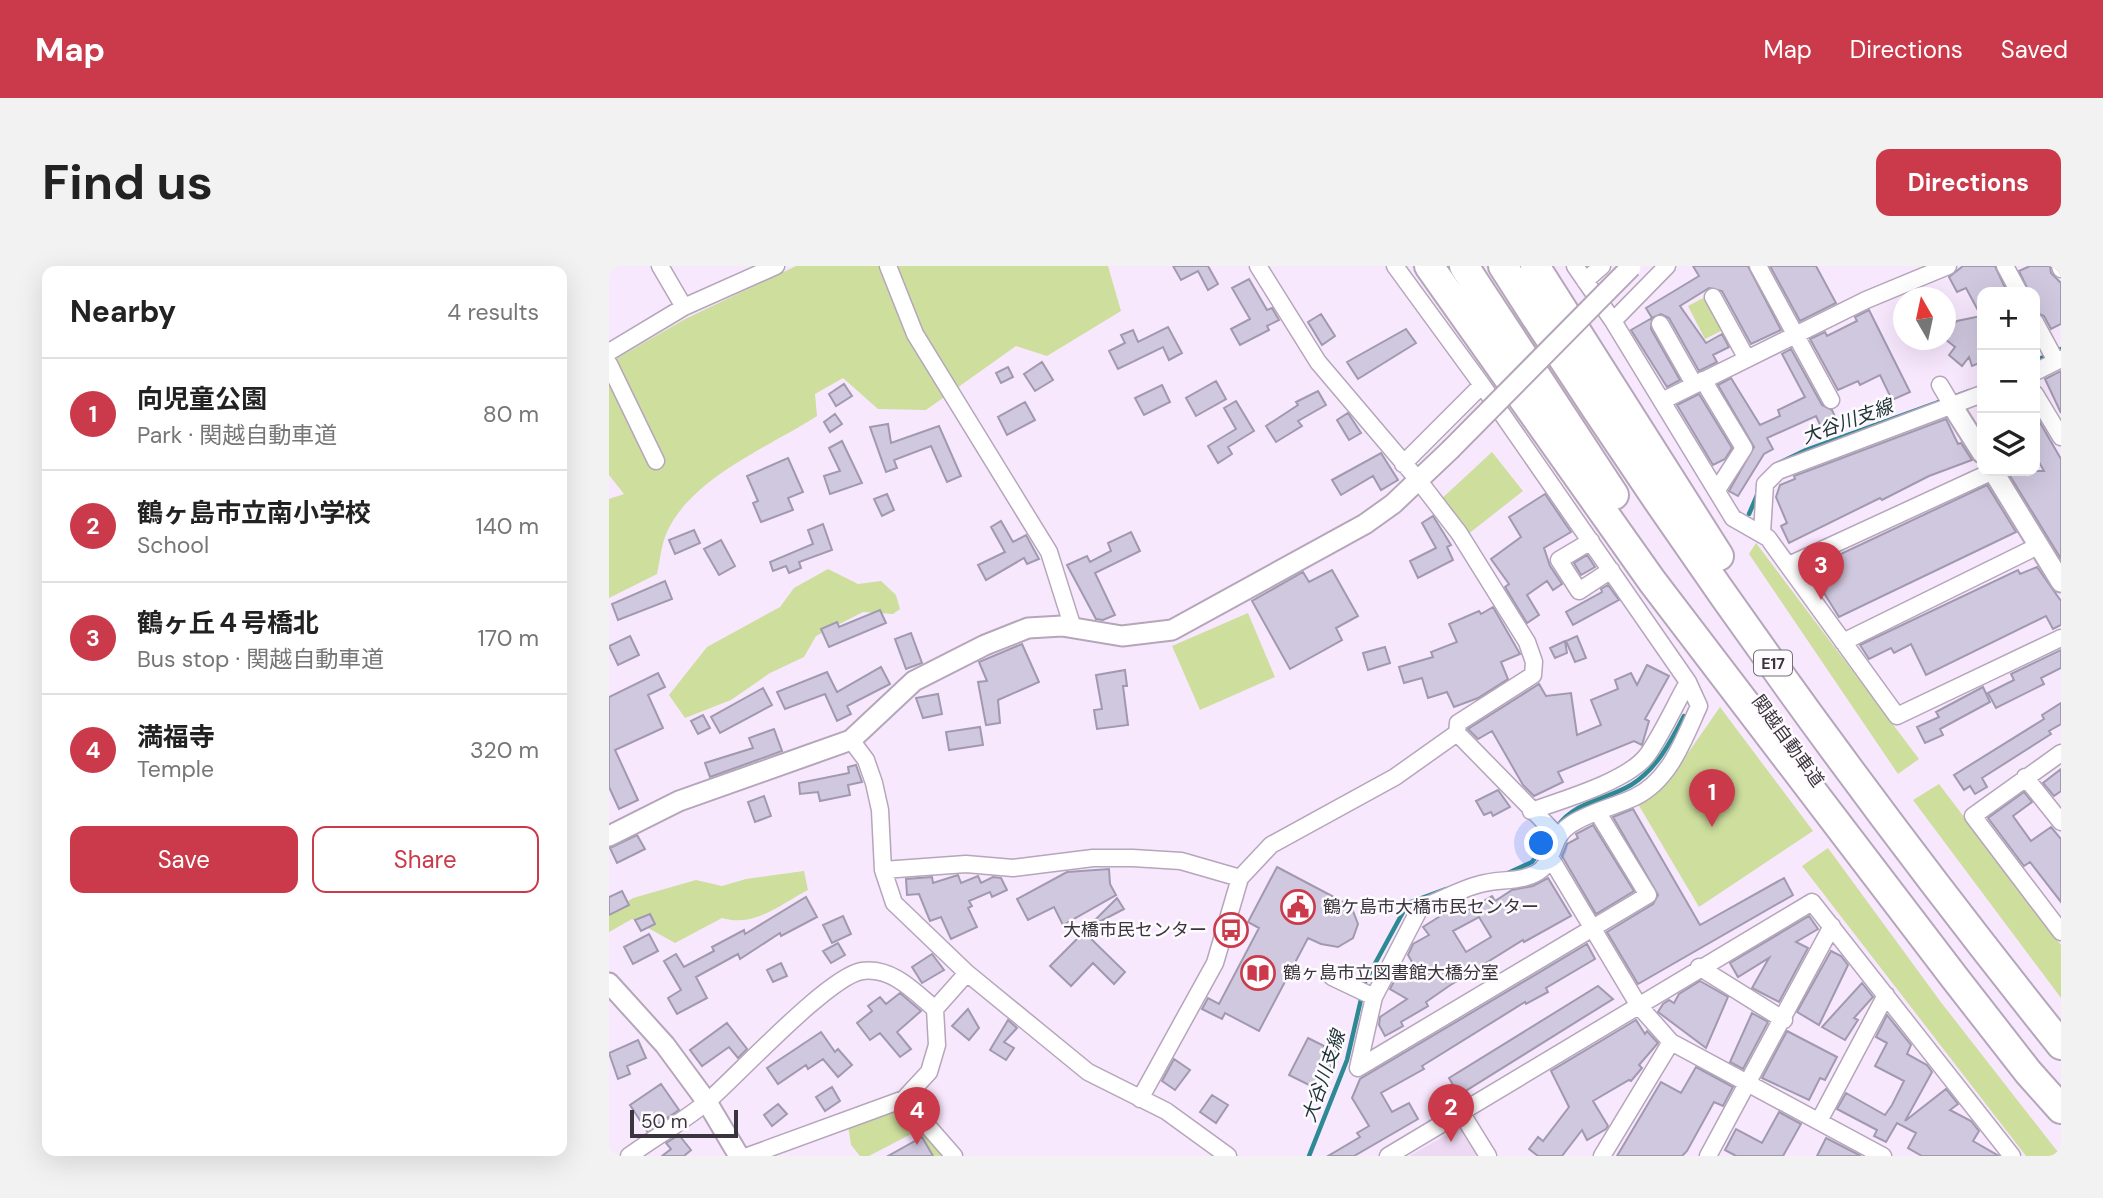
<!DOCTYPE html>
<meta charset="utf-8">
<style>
body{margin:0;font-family:"DM Sans","Noto Sans JP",sans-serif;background:#f2f2f2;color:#222}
.controls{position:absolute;right:21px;top:21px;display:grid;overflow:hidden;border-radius:14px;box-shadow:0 7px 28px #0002}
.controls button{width:63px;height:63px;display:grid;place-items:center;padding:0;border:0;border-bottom:2px solid #e0e0e0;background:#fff;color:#222;font:35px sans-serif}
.compass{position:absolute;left:1284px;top:21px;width:63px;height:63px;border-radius:50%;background:#fff;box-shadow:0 7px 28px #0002;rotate:351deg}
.scale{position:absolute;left:21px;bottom:18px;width:108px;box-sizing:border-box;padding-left:7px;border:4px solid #3a343c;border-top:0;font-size:19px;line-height:24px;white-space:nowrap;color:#3a343c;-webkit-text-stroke:5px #fefbff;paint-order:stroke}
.you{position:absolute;left:933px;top:578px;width:24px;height:24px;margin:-18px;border:5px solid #fff;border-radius:50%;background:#1a73e8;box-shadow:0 0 0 10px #1a73e833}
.badge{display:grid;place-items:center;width:46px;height:46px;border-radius:50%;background:#ca3a4a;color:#fff;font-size:23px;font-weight:700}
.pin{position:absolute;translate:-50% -58px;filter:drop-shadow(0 2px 4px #0008)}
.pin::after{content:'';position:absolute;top:37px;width:24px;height:21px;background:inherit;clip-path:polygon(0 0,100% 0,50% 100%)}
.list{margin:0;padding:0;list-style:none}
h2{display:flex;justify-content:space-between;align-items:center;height:91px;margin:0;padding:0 28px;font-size:30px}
h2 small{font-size:23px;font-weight:400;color:#767676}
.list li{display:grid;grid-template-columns:46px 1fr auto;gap:21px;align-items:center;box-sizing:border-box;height:112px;padding:0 28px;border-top:2px solid #e0e0e0}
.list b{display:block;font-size:26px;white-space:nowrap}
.list p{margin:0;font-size:23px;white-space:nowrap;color:#767676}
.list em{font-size:23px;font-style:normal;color:#767676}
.actions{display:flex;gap:14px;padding:21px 28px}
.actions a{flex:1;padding:16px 0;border:2px solid #ca3a4a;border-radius:14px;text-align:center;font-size:24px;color:#ca3a4a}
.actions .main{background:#ca3a4a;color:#fff}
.icon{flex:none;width:38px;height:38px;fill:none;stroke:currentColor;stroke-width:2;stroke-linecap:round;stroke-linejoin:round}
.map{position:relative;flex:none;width:1452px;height:890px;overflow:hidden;border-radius:14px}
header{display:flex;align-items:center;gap:42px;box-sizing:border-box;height:98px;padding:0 35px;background:#ca3a4a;color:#fff}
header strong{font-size:33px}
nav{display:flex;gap:38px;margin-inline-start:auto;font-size:24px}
.intro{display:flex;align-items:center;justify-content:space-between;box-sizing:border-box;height:168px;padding:0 42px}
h1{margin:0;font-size:49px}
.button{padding:18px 32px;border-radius:14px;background:#ca3a4a;color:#fff;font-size:24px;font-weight:700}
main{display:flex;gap:42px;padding:0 42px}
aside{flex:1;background:#fff;border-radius:14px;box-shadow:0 7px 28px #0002}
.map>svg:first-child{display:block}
</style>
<header>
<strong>Map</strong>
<nav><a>Map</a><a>Directions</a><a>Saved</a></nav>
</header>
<div class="intro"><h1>Find us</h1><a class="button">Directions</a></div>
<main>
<aside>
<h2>Nearby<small>4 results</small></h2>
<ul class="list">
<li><span class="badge">1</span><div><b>向児童公園</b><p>Park · 関越自動車道</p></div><em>80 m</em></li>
<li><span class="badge">2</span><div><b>鶴ヶ島市立南小学校</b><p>School</p></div><em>140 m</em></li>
<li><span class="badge">3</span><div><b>鶴ヶ丘４号橋北</b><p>Bus stop · 関越自動車道</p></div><em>170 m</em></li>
<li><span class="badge">4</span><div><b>満福寺</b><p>Temple</p></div><em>320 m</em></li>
</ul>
<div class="actions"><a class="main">Save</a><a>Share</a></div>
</aside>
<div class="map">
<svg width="1452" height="890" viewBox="0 0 1452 890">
<rect width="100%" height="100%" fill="#f8e8fe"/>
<!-- built -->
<path fill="#edd9f3" d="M850 862 868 890H800Z"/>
<!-- green -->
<path fill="#cdde9d" d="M187 0H499L512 45 438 90 407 80 317 144 269 143 234 112 206 128 208 150C160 181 83 211 58 266 52 279 51 295 48 308L0 332V233L15 228 0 209V97L76 53Z
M1098 30 1116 63 1096 73 1079 40Z
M883 186 914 225 858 269 829 236Z
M1147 277 1310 493 1289 508 1140 288Z
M219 303 249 318 272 315 287 329 291 343 284 348 254 346 207 370 195 391 161 407 122 434 76 452 60 429 98 381 171 341 185 322Z
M639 347 666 411 591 444 563 380Z
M1111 441 1204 565 1090 641 1029 538 1063 510Z
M1330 518 1452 679V732L1304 534Z
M1219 582 1331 735 1452 890H1417L1193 600Z
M195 605 199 624C172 638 145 662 113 652L66 677 23 653 0 666V647L24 632 87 614 113 620 137 613Z
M295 838 339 890H325L304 867 260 890H251L242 879 239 859Z"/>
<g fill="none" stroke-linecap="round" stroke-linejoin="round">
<!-- stream -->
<path stroke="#2d8994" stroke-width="4.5" d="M1426 95 1452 83
M1166 199 1197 184 1360 125
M1140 248 1149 227
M948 561C966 535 997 534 1022 519 1048 503 1062 475 1075 450
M899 607 923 596 943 568
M700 890 738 794 756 716 799 637 837 623"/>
</g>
<!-- building -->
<path fill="#d0c8df" stroke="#a099af" stroke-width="2" fill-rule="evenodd" d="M564 0H599L609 18 599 24 589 5 572 14Z
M1084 0H1139L1172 64 1142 78 1113 25 1100 22 1071 40 1097 77 1113 68 1120 81 1104 89 1108 96 1090 105 1060 52 1052 48 1043 52 1037 42 1090 10Z
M1161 0H1207L1227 37 1191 55Z
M1354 0H1386L1398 26H1373V96L1363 100 1360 91 1353 100 1340 89 1346 81 1336 73V65L1348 55 1372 50 1357 22 1348 26 1340 11Z
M1421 0H1441L1442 7 1452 17V58L1442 63 1435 50 1426 46V26H1420L1410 5Z
M640 13 658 44 663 42 670 54 658 60 660 64 631 79 622 63 641 53 623 22Z
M1260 44 1301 126 1283 134 1271 109 1251 119 1249 115 1229 124 1201 73 1216 66 1218 70 1248 55 1246 51Z
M712 48 726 70 713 79 699 56Z
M1043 52 1042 63 1071 114 1058 121 1022 64Z
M559 61 573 87 560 94 554 81 509 103 500 85 516 77 512 69 524 64 529 76Z
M797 63 807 77 749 113 738 96Z
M1182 83 1213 139 1223 144 1227 153 1212 161 1207 150 1158 172 1164 183 1155 188 1129 230 1120 225 1145 181 1109 119 1122 112 1151 159 1171 150 1169 144 1196 131 1173 88Z
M433 96 444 114 426 125 415 108Z
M399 101 404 111 392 117 387 107Z
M1452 105V147L1436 113Z
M607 115 617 133 587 150 577 132Z
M235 118 243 130 227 140 220 128Z
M553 119 561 136 535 149 526 132Z
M709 125 717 139 689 155 693 160 667 176 657 160 689 139 687 136Z
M1090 128 1123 182 1116 193 1104 199 1068 139Z
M627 135 645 165 619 181 623 188 609 197 599 180 627 163 615 142Z
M416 136 426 154 398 169 389 151Z
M739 147 752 167 740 174 728 154Z
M226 148 233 158 221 166 215 156Z
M1426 148 1452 193V293L1398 205H1435L1426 189Z
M1337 153 1349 178 1352 177 1363 194 1320 210 1273 234 1271 232 1180 277 1172 260 1178 257 1167 231 1171 219 1186 213 1185 210Z
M279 158 282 177 330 160 352 210 338 216 322 180 285 194 288 202 277 206 261 161Z
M233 175 253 217 221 228 215 210 231 205 220 182Z
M772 187 789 214 772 224 764 210 732 229 723 214Z
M179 192 194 226 179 232 184 244 152 256 144 237 149 235 138 210Z
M1378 219 1407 266 1230 351 1200 303Z
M278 228 285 244 273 250 265 233Z
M936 228 962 266 935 282 941 300 953 318 944 324 938 315 918 329 930 349 918 357 896 321 900 318 882 293 912 271 900 251Z
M824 250 842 279 838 281 844 294 809 312 801 295 827 282 813 257Z
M392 255 404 276 417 269 430 293 418 298 415 292 377 314 369 299 396 286 382 261Z
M214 258 223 284 190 296 192 302 180 307 177 300 164 305 161 296 204 278 199 264Z
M85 264 91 277 66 288 60 274Z
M522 266 531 285 486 307 506 349 494 354 487 353 458 299 478 290 481 296 502 285 499 277Z
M112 274 126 300 110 309 95 283Z
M978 289 986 301 972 309 965 297Z
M1428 301 1452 335V359L1444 363 1437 350 1317 409 1302 378 1285 387 1282 382 1260 393 1251 379 1409 304 1411 308Z
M723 304 749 350 727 362 733 374 681 403 643 335 694 306 700 316Z
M56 315 63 333 9 354 3 338Z
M999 319 1010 334 964 359 957 346 993 326 992 323Z
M884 341 911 388 892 396 899 413 869 432 845 441 838 426 819 432 813 412 795 417 790 401 824 391 822 386 848 376 840 358 870 345 872 348Z
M271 344 277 357 220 381 212 363 228 356 230 361Z
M302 367 313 397 297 403 286 373Z
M21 370 30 389 9 399 0 380Z
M968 370 977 392 966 396 957 375Z
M956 375 958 387 946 392 941 382Z
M413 378 430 416 389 434 391 457 377 459 369 416 378 415 370 396Z
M776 381 781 397 759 404 754 387Z
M1452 384V402L1432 412 1435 418 1387 442 1379 427 1405 414 1402 408Z
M1038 399 1060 410 1036 453 1040 455 1033 479 1025 475 949 506 954 516 925 530 914 519 883 465 869 473 859 463 930 418 937 430 962 427 968 469 992 459 982 434 1009 423 1006 414 1022 407 1028 419Z
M272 401 281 418 238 440 242 448 228 455 216 428 176 443 168 426 218 406 228 426Z
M516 404 518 420H514L519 459 488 463 485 444 493 443 487 409Z
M49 407 56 421 39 429 54 462 6 484 29 534 10 543 0 521V431Z
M1374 421 1381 436 1331 463 1334 469 1316 477 1308 461 1330 451 1327 446Z
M154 422 163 439 111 467 102 451Z
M329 428 333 448 314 452 307 432Z
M1452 437V458L1440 465 1442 468 1373 512 1378 521 1366 528 1361 520 1355 524 1345 509 1435 453 1433 449Z
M94 449 101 462 89 468 82 455Z
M371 461 374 479 340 484 337 466Z
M165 463 173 485 101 511 96 497 144 482 140 472Z
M247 499 253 516 239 519 241 529 211 535 209 526 191 528 190 517 240 507 239 501Z
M1452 503V525L1445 530 1434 517Z
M889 524 901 541 884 550 882 546 875 549 867 535Z
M1415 526 1423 536 1404 550 1422 575 1442 561 1452 573V636L1421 596 1415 600 1379 552Z
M155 530 162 550 146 556 139 536Z
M1024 543 1091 659 1175 612 1184 629 1029 718 998 666 1044 638 1049 629 1004 551Z
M984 559 1025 625 987 648 953 590 958 578 969 572 967 568Z
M28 569 36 583 8 597 1 582Z
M668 601 742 640 749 658 744 672 729 681 712 678 699 672 650 765 616 747 613 753 593 743 599 732 610 738 650 662 639 656Z
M500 603 501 618 507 629 454 659 445 641 419 654 408 633 458 606Z
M349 609 352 617 369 610 372 617 384 611 392 612 398 624 383 631 381 626 360 635 363 640 359 642 368 661 342 673 332 651 321 655 310 628 298 629 297 613 323 611 324 617Z
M939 612 962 650 915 676 914 674 840 720 817 736 819 740 792 756 794 760 776 770 770 759 771 751 798 733 781 723 792 702 812 712 799 689 804 678 820 669 814 661 852 637 856 643H861L883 630 886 635 903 624 924 620ZM870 651 882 671 857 686 844 665Z
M13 625 20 639 0 649V631Z
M197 631 208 651 172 670 171 667 131 693 129 688 87 711 98 732 68 748 59 732 72 724 55 695 67 688 75 701 105 685 103 681 135 664 136 668Z
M508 632 515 643 486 658 484 656Z
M41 648 46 658 32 665 26 654Z
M234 650 242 668 223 677 214 659Z
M1200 650 1209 663 1187 676 1199 682 1170 736 1143 722 1160 692 1129 711 1121 697Z
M475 666 516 706 505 718 484 697 462 720 441 700Z
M40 668 49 685 24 698 15 681Z
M229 677 236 689 222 697 214 685Z
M978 678 986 693 937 722 939 726 917 738 916 736 813 800 815 803 772 827 783 846 800 837 809 853 745 890H719L751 871 748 867 760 860 743 832 751 813Z
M1222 685 1232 690 1239 699 1210 759 1188 746Z
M323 688 335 704 313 717 303 701Z
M172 697 178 710 164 716 158 704Z
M1091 715 1119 731 1097 782 1049 746 1054 738 1060 734 1065 737 1070 728Z
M1253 717 1264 731 1245 752 1249 754 1236 774 1213 761Z
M989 720 1004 733 850 829 840 812Z
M291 727 312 745 288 766 302 783 291 791 271 767 261 774 248 757 263 745 259 740 271 731 277 738Z
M359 743 370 762 360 774 343 760Z
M1143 747 1159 756 1134 803 1121 796Z
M1278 749 1302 779 1298 788 1318 799 1323 806 1296 855 1337 823 1349 838 1341 844 1362 855 1370 865 1364 875 1390 890H1313L1299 882 1307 867 1288 857 1277 876 1265 870 1268 864 1228 843 1237 827 1276 849 1283 839 1295 815 1266 800 1278 777 1267 771Z
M399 754 408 762 395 776 405 782 397 794 381 784Z
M1027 754 1036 768 1038 765 1049 777 1030 799 1033 802 1022 815 1020 814 984 835 999 860 997 863 978 874 973 864 953 890H929L920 883 929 871 934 875 960 841 942 805Z
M118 757 138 783 129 792 120 781 93 800 81 784Z
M1178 765 1228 791 1216 814 1211 812 1200 834 1153 812Z
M212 766 226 786 229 783 243 799 229 811 214 793 199 803 197 799 169 818 158 802Z
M699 772 729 787 710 824 680 809Z
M29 774 37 792 18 800 21 808 9 813 0 787Z
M565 793 581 804 566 824 553 815Z
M1087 801 1124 821 1114 840 1105 836 1078 885 1073 890H1008L1052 816 1072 827Z
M52 818 70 844 38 865 21 839Z
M223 821 231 835 216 845 207 831Z
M603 829 619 839 607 857 591 846Z
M169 838 178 848 163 860 155 849Z
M1170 846 1192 858 1174 890H1127L1116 884 1127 863 1153 877Z
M70 869 82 884 75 890H53L62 883 57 877Z
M313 871 324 890H279Z
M1217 872 1252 890H1208Z"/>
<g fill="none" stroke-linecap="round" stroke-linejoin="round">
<!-- minor casing -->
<g stroke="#b5a6ba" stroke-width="19">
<path id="minor" d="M51 0 75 41
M279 0 306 68 440 286 464 362
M966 0 1004 55 1124 252 1159 272 1288 450 1452 372
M1149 0 1222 134
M1396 0 1410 26
M1451 0 1452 3
M976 15 993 0
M1104 31 1138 93
M1004 55 1058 0
M1426 56 1447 95
M1051 58 1085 118
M0 86 75 41 167 0
M0 98 47 195
M1426 106 1452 93
M1094 114 1135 182 1108 224
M1331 119 1344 141
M1426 128 1452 171
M1053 135 1257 34 1339 0
M794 198 873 119
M1153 267 1156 218 1169 205 1373 128
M982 275 950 294 970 325 1002 304
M1180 299 1384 205
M1234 376 1429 280
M848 467 948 569
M242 474 257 494 265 517 271 544 274 604 285 637 358 707 479 806 557 845 619 890
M1452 487 1364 550 1452 666
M1416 511 1452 556
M922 545C953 534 1020 515 1039 488 1054 466 1066 439 1079 416
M941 591 1030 740 1062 776 1274 890
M274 604 357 598 404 602 484 592H524L572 595 631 612
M1090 701 1175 754
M723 711 765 731
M749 802 765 731 811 642C832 635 854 621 876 617 893 613 919 616 933 603 947 589 942 572 961 559 980 546 1005 541 1026 531 1061 514 1075 473 1090 440L1079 416 873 119 786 0
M749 802 1039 629 989 547
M295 833 345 890
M531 833 606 697 631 612 662 579 786 511 848 467 849 457 924 409 925 396 918 376 850 267 810 215 709 96 649 0
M853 848 879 890
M1210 855 1277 729
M20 890C46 871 75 855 99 835 129 809 220 710 253 705 283 701 305 725 326 743
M139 890 295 833 320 806 328 779 326 743 358 707
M779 890 1203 636 1403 890
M993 890 1062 776
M1099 890 1223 660"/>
</g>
<!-- tertiary casing -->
<g stroke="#b5a6ba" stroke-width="23">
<path id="tertiary" d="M1344 141 1373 187
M1384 205 1452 316
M0 570 70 535 242 474 305 415 376 379 419 362 453 360 513 370 563 364 756 258 784 238 841 184
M0 717 56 779 98 836 130 890"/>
</g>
<!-- motorway casing -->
<g stroke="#b5a6ba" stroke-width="32">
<path id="motorway" d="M820 0 1043 315 1345 711 1419 806 1452 843
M855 0 1005 229
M894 0C1066 270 1253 530 1452 779
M926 0 1110 290"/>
</g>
<!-- minor -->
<use href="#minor" stroke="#fff" stroke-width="16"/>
<!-- tertiary -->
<use href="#tertiary" stroke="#fff" stroke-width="19"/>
<!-- motorway -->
<use href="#motorway" stroke="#fff" stroke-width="28"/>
<!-- tertiary-bridge casing -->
<g stroke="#b5a6ba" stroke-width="23" stroke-linecap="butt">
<path id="tertiary-bridge" d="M841 184 1022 1"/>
</g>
<!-- tertiary-bridge -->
<use href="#tertiary-bridge" stroke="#fff" stroke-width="19"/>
</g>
<!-- icons -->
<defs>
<g id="civic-ring" transform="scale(1.75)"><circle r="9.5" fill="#fefbff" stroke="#ca3a4a" stroke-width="1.5"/><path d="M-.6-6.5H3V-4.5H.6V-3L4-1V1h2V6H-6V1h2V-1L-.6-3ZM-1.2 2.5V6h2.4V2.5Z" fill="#ca3a4a"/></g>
<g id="bus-ring" transform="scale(1.75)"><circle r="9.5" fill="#fefbff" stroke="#ca3a4a" stroke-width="1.5"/><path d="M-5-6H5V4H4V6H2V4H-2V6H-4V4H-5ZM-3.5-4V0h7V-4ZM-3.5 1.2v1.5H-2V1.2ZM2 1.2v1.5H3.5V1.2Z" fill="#ca3a4a"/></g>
<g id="library-ring" transform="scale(1.75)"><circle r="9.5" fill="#fefbff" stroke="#ca3a4a" stroke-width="1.5"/><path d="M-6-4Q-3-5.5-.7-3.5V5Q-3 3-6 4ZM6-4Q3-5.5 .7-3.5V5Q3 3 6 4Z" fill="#ca3a4a"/></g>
</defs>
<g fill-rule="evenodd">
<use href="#civic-ring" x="689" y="641"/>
<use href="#bus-ring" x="622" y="664"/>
<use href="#library-ring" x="649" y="707"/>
</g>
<g text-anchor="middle" stroke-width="5" stroke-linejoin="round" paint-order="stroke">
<!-- shield labels -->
<rect fill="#fefbff" stroke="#757076" stroke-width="2" x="1145" y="384.5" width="38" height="25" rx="5"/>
<g font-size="16" font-weight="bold" fill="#3a343c">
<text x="1164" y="403">E17</text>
</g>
<!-- street labels -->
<g font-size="18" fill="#3a343c" stroke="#fefbff">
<text transform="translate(1179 475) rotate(54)" y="6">関越自動車道</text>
</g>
<!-- poi labels -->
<g font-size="18" fill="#3a343c" stroke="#fefbff" text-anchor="start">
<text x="714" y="647">鶴ケ島市大橋市民センター</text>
<text x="598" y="670" text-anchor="end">大橋市民センター</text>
<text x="674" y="713">鶴ヶ島市立図書館大橋分室</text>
</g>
<!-- water labels -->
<g font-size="19" font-style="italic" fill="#1e3335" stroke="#fefbff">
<text transform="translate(1238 155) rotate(-20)" y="7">大谷川支線</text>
<text transform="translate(714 810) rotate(-71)" y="7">大谷川支線</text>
</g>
</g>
</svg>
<div class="controls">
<button>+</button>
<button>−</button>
<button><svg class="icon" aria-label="layers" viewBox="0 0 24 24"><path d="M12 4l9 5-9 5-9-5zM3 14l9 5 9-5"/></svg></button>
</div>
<svg class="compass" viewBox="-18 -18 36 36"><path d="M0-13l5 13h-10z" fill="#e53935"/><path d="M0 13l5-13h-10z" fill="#767676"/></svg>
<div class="scale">50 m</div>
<div class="you"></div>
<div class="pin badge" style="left:1103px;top:561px">1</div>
<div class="pin badge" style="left:842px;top:876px">2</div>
<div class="pin badge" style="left:1212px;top:334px">3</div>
<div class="pin badge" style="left:308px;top:879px">4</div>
</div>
</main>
